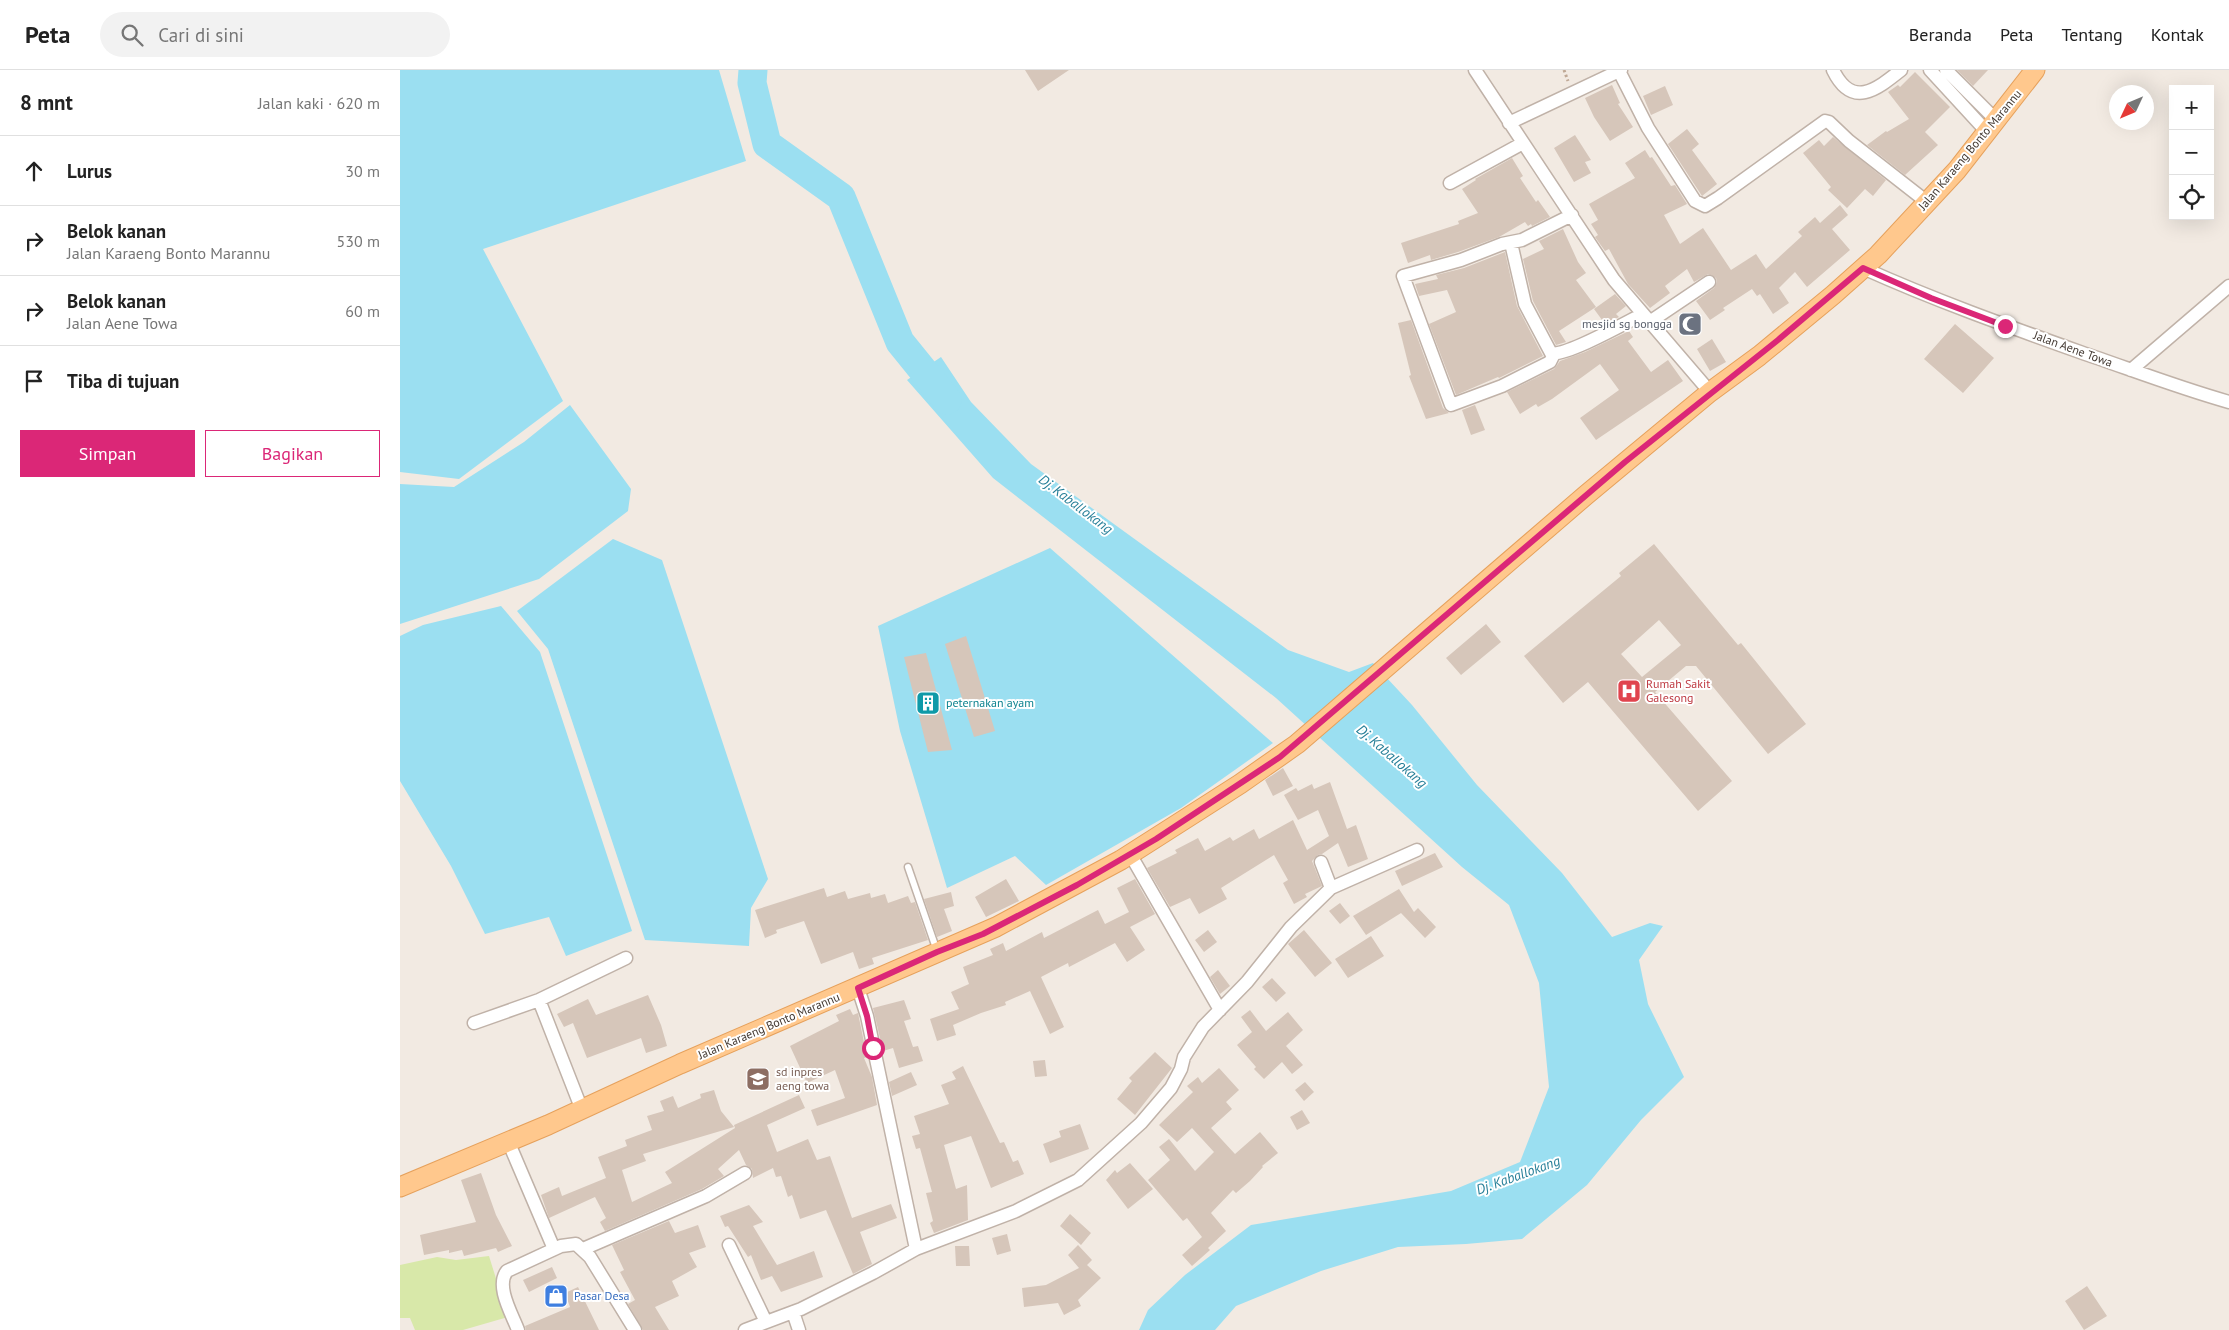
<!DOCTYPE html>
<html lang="id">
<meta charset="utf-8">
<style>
body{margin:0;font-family:"PT Sans",sans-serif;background:#f2f2f2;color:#222}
.controls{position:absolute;right:15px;top:15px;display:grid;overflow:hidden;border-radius:0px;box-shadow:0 5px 20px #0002}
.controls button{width:45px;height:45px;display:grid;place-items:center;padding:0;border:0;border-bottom:1px solid #e0e0e0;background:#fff;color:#222;font:25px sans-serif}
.compass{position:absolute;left:1709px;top:15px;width:45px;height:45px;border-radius:50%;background:#fff;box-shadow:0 5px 20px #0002;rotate:226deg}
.stop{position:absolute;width:15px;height:15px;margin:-11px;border:4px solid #db2777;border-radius:50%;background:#fff}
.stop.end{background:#db2777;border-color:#fff;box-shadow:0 1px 5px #0008}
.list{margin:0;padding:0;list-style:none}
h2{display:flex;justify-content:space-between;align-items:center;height:65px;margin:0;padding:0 20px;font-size:21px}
h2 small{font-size:16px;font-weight:400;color:#767676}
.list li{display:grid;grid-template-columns:32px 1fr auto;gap:15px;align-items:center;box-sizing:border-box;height:70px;padding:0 20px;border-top:1px solid #e0e0e0}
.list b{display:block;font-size:19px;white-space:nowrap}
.list p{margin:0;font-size:16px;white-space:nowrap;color:#767676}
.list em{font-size:16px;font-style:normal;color:#767676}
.actions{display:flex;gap:10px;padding:15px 20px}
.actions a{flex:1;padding:11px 0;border:1px solid #db2777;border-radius:0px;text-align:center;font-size:18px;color:#db2777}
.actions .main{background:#db2777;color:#fff}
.icon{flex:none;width:28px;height:28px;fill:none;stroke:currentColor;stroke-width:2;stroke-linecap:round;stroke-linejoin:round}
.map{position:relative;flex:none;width:1829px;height:1260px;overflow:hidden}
header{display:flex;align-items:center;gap:30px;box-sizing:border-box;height:70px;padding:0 25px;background:#fff;border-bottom:1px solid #e0e0e0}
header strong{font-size:24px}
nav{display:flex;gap:28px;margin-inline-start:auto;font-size:18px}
.search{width:350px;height:45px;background:#f2f2f2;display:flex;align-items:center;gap:12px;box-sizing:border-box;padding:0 18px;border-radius:28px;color:#767676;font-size:19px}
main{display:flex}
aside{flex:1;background:#fff}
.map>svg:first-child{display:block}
</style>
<header>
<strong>Peta</strong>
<div class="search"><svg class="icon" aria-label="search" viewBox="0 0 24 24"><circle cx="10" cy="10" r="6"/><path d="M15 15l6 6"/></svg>Cari di sini</div>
<nav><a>Beranda</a><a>Peta</a><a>Tentang</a><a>Kontak</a></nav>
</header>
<main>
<aside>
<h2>8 mnt<small>Jalan kaki · 620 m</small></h2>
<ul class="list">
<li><svg class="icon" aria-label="ahead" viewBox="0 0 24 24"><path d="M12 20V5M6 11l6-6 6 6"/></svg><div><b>Lurus</b></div><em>30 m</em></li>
<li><svg class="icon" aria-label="right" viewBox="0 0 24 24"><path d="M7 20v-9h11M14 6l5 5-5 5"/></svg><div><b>Belok kanan</b><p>Jalan Karaeng Bonto Marannu</p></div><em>530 m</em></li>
<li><svg class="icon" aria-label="right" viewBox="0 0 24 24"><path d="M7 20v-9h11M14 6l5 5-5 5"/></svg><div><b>Belok kanan</b><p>Jalan Aene Towa</p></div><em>60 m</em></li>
<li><svg class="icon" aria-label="arrive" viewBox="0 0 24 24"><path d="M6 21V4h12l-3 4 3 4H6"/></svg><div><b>Tiba di tujuan</b></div></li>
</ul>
<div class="actions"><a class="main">Simpan</a><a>Bagikan</a></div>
</aside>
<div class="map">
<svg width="1829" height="1260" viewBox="0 0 1829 1260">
<rect width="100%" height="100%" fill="#f2eae2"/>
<!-- green -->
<path fill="#d8e8a9" d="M89 1186 108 1247 63 1260H15L10 1248H0V1195L37 1187 56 1190Z"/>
<!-- water -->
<path fill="#9bdff1" d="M0 0H319L346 91 83 179 163 331 59 409 0 402Z
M541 287 571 332 631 394 888 580 949 602 973 593 1012 635 1077 715 1162 803 1212 867 1250 853 1263 856 1239 890 1248 934 1284 1007 1241 1050 1187 1115 1122 1169 1066 1174 998 1177 921 1201 836 1236 815 1260H739L748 1240 785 1205 851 1155 1051 1121 1120 1092 1149 1017 1139 913 1109 835 1062 797 876 628 593 408 507 310Z
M170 335 231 419 228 441 139 509 0 554V414L54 417 124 372Z
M213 469 262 490 368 809 351 838 349 876 245 870 148 579 117 541Z
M650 478 873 673 781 738 646 815 615 786 547 818 500 661 478 556Z
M101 536 140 582 232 861 166 886 149 847 85 864 51 796 0 711V566L23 555Z"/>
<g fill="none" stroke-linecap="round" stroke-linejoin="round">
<!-- river -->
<path stroke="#9bdff1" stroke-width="29" d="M353 0 352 13 367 74 441 127 500 272 547 330"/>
</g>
<!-- building -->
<path fill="#d6c6ba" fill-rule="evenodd" d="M625 0H669L638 21Z
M1557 0H1588L1573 16Z
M1515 2 1550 37 1525 62 1538 75 1505 105 1467 75 1486 61 1487 62 1509 49 1488 22 1498 15 1500 17Z
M1212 15 1220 33 1218 34 1233 57 1210 71 1194 47 1185 28Z
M1265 16 1273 35 1251 45 1243 26Z
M1287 59 1299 74 1292 80 1317 114 1302 126 1268 74Z
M1175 65 1191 90 1185 92 1191 103 1174 112 1154 78Z
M1433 67 1486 110 1473 126 1465 119 1447 138 1428 120 1431 117 1403 83 1419 70 1424 76Z
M1245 80 1250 88 1252 87 1271 116 1275 115 1287 134 1264 145 1280 174 1303 158 1331 200 1356 184 1366 199 1402 166 1398 162 1415 147 1420 153 1440 135 1448 145 1432 159 1450 180 1407 217 1395 202 1379 218 1389 233 1373 244 1360 224 1357 226 1352 219 1323 238 1325 240 1310 250 1296 231 1314 218 1317 212 1316 208 1308 204 1294 212 1287 199 1265 216 1270 223 1250 238 1228 214 1209 179 1205 181 1195 167 1198 165 1191 154 1198 150 1189 134 1235 108 1225 93Z
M1112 88 1123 106 1120 108 1136 132 1138 130 1150 147 1132 156 1131 154 1128 156 1125 152 1099 167 1058 182 1031 190 1030 185 1008 193 1001 173 1059 154 1058 151 1078 143 1062 119 1076 110 1075 109Z
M1163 159 1178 192 1186 203 1176 210 1196 237 1159 261 1166 272 1156 275 1133 231 1123 189 1144 179 1139 171Z
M1105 182 1117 236 1143 286 1099 308 1098 307 1056 325 1029 254 1056 242 1047 220 1019 226 1015 214 1038 209 1036 205 1064 198Z
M1215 224 1226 236 1216 244 1219 247 1205 254 1194 239Z
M1011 250 1043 338 1049 343 1026 349 1009 306 1011 305 998 253Z
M1555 254 1594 288 1563 323 1524 289Z
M1229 261 1233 267 1228 271 1251 302 1268 290 1283 311 1196 370 1180 348 1219 320 1200 294 1152 329 1138 337 1136 334 1120 344 1107 322 1154 299 1160 291 1185 282Z
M1312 269 1326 292 1310 301 1297 279Z
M1075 335 1085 360 1071 365 1062 340Z
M1254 474 1338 575 1341 573 1406 654 1368 684 1296 596H1286L1255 622 1332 711 1298 741 1188 612 1163 633 1124 586 1221 506 1219 503ZM1259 550 1281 575 1242 607 1221 584Z
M1086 554 1101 572 1061 605 1046 588Z
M566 566 595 661 574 667 545 574Z
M526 583 552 680 528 682 504 587Z
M883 698 893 716 873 726 865 710Z
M930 712 947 759 956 755 968 789 948 797 938 773 922 784 918 785 912 791 922 816 905 824 907 827 894 834 883 813 888 810 874 785 821 818 827 829 799 844 790 828 770 837 747 798 777 783 775 780 798 768 805 781 830 767 833 771 854 759 859 769 893 750 907 780 929 766 918 740 898 750 884 725 896 718 898 721 912 714 914 719Z
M1035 783 1043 797 1002 816 995 801Z
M606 809 619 831 586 847 575 827Z
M735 809 755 844 730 857 745 880 727 892 715 873 669 897 668 893 641 907 664 957 650 964 630 921 605 932 606 935 581 943 553 955 556 965 537 971 530 949 559 939 551 922 569 914 563 897 593 885 590 879 603 873 606 881 642 862 644 868 698 840 705 854 729 842 717 818Z
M424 818 427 827 445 821 448 829 470 823 471 828 485 824 488 833 508 826 511 833 515 832 528 870 472 888 474 894 459 899 453 882 421 894 404 851 376 860 377 863 365 868 355 840Z
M999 819 1014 842 1018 838 1036 857 1025 868 1001 843 966 865 953 846Z
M551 822 554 836 544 839 552 861 537 867 524 829Z
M940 833 950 846 940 854 929 841Z
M808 860 817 872 804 882 795 870Z
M904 860 932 893 915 907 888 874Z
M971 866 984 886 948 908 935 889Z
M818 900 830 916 820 924 810 907Z
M872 908 886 923 876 932 862 917Z
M248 925 261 955 267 976 246 983 241 968 187 988 173 953 164 957 157 944 188 929 196 945Z
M504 930 511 949 504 951 513 977 518 976 523 991 499 998 493 978 483 981 473 938Z
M450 939 453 945 458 943 459 948 467 987 464 988 472 1007 477 1035 417 1056 411 1040 445 1028 435 1000 407 1013 390 976 439 951 436 945Z
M850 940 866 961 888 942 903 960 886 976 903 995 892 1004 882 992 864 1009 854 999 856 997 837 975 852 962 841 947Z
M755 982 772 998 735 1045 717 1029 732 1011 729 1008Z
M645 990 647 1006 635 1007 633 991Z
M563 996 600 1073 604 1072 613 1092 618 1090 624 1104 591 1118 571 1066 544 1075 556 1119 567 1115 568 1150 534 1163 530 1153 533 1151 526 1123 532 1122 520 1078 516 1079 512 1066 520 1064 514 1046 549 1034 541 1015 556 1009 552 1002Z
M819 998 839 1020 826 1032 832 1039 811 1058 835 1084 860 1062 878 1083 862 1096 863 1097 850 1111 836 1123 833 1120 811 1143 826 1161 808 1178 810 1180 792 1196 782 1185 802 1167 787 1148 783 1151 748 1110 770 1090 759 1077 769 1069 795 1101 814 1082 792 1058 777 1072 759 1055 793 1022 787 1016 798 1007 802 1013Z
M511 1002 517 1015 492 1026 489 1012Z
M905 1012 914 1022 904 1031 895 1020Z
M314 1020 321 1041 334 1057 243 1084 246 1091 222 1100 232 1132 272 1113 265 1102 335 1058 334 1055 399 1025 405 1038 367 1055 377 1082 408 1069 417 1090 430 1086 452 1148 491 1134 497 1148 460 1162 472 1194 453 1204 426 1140 400 1149 392 1125 388 1127 381 1106 376 1107 373 1098 353 1108 352 1099 346 1095 339 1080 318 1099 324 1106 302 1119 205 1161 200 1152 206 1148 195 1127 149 1148 141 1125 159 1117 162 1126 206 1108 198 1087 227 1076 225 1070 252 1060 247 1046 264 1041 260 1031 273 1026 278 1038 301 1028 300 1024Z
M902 1040 910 1053 897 1060 890 1047Z
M680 1054 689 1079 650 1093 643 1074 661 1067 659 1061Z
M730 1093 753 1119 728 1139 706 1110 715 1100 717 1103Z
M81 1103 96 1145 112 1176 98 1182 96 1178 64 1186 62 1180 49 1183V1180L24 1185 20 1165 76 1152 61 1110Z
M349 1135 363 1152 353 1156 377 1195 414 1181 423 1207 381 1222 372 1206 361 1210 351 1185 348 1187 328 1156 325 1157 320 1146Z
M670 1144 691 1163 681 1175 660 1156Z
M269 1151 275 1163 298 1155 306 1177 289 1183 297 1197 272 1211 279 1226 255 1237 269 1260H243L228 1234 235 1230 220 1202 224 1200 212 1175Z
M607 1164 611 1181 597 1185 592 1168Z
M678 1175 692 1190 687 1195 701 1208 678 1230 681 1236 664 1245 658 1233 624 1237 622 1218 646 1215 679 1198 668 1185Z
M555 1176H569L570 1196H556Z
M152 1197 157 1208 129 1222 123 1210Z
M1687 1216 1707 1246 1684 1260 1665 1231Z
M178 1217 199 1260H126L125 1256 170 1237 165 1223Z"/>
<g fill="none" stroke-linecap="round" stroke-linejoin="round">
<!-- service casing -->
<g stroke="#c0b2a8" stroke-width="9">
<path id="service" d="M508 797 537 881"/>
</g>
<!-- minor casing -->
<g stroke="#c0b2a8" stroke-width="15">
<path id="minor" d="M1075 0 1214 210 1310 322
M1433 0C1452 39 1476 20 1501 0
M1530 0 1587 62
M1546 0 1596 50
M1219 1 1248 58 1295 131 1305 136 1318 128 1425 51 1429 52 1449 71 1527 132
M1109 53 1221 0
M1050 113 1123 73
M1111 173 1125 234 1151 283C1165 287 1227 252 1243 244
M1463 198C1534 230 1607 256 1680 282 1730 299 1779 318 1829 332
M1251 251 1309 212
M1154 284 1150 292 1102 316 1051 335 1003 206 1061 190 1102 174 1122 170 1172 145
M1731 300 1829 216
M730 784 820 940
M931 818 1017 780
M458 918 467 946 516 1179
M139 930 182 1040
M74 953 139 930 226 888
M108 1071 154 1179
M329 1175 366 1252
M183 1179 306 1126 345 1103
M393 1242 399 1260
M118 1260C112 1244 95 1216 107 1201L161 1176 176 1174 190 1187 235 1260
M345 1260 401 1239 473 1203 516 1179 616 1141 678 1110 741 1053 771 1018 781 999 784 987 803 957 847 912 891 857 931 818 921 792"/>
</g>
<!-- primary casing -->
<g stroke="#e6a15c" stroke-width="21">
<path id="primary" d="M0 1117 148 1055 280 994 596 857 721 790 840 714 897 674 1186 425 1310 322 1359 286 1433 225 1478 185 1557 100 1635 0"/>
</g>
<!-- path -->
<path stroke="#bfa895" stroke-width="3" stroke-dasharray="2.5 2.5" stroke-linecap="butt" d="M1164 0 1168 11"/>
<!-- service -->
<use href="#service" stroke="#fff" stroke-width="6"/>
<!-- minor -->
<use href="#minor" stroke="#fff" stroke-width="12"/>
<!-- primary -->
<use href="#primary" stroke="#ffc88d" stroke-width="19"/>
</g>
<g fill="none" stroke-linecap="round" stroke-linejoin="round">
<!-- route -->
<path stroke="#db2777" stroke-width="6" d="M473 978 467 946 458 918 537 882 583 864 677 815 756 769 880 687 1225 392 1378 270 1463 198 1531 228 1605 256"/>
</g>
<!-- icons -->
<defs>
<g id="mosque-square" transform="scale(1.25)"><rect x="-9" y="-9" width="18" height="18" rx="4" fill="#6b7280" stroke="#fff"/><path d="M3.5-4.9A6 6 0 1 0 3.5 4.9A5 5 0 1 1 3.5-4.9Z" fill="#fff"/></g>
<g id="hospital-square" transform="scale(1.25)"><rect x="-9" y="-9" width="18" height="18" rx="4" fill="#e0444e" stroke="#fff"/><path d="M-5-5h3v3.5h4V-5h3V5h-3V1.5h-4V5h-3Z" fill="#fff"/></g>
<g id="building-square" transform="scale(1.25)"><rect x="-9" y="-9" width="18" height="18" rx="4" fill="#0f9aa8" stroke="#fff"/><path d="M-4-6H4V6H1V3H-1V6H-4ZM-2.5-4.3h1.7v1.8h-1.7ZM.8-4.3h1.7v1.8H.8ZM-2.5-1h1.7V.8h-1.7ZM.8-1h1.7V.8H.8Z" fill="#fff"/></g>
<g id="school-square" transform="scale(1.25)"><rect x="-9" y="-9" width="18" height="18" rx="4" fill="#8d6e63" stroke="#fff"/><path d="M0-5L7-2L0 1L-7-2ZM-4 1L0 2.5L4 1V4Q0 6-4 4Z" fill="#fff"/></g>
<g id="shop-square" transform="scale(1.25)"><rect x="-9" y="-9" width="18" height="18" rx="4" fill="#3f7fe0" stroke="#fff"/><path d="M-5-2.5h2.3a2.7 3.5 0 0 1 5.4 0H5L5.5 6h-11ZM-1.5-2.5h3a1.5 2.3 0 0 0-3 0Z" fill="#fff"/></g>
</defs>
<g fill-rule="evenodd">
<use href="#mosque-square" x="1290" y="254"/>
<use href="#hospital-square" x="1229" y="621"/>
<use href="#building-square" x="528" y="633"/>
<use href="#school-square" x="358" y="1009"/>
<use href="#shop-square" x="156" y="1226"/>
</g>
<g text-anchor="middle" stroke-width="4" stroke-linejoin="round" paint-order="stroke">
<!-- street labels -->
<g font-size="12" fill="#433932" stroke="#fff">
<text transform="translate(1570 80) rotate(-50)" y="4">Jalan Karaeng Bonto Marannu</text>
<text transform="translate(1673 279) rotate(20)" y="4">Jalan Aene Towa</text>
<text transform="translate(369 956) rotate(-23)" y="4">Jalan Karaeng Bonto Marannu</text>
</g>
<!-- worship labels -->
<g font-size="12" fill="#5b616d" stroke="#fff" text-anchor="end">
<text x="1272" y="258">mesjid sg bongga</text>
</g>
<!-- health labels -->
<g font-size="12" fill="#be3a42" stroke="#fff" text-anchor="start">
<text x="1246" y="618">Rumah Sakit<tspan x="1246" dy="14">Galesong</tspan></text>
</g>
<!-- culture labels -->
<g font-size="12" fill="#0d838f" stroke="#fff" text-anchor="start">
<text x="546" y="637">peternakan ayam</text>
</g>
<!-- education labels -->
<g font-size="12" fill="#785e54" stroke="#fff" text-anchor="start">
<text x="376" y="1006">sd inpres<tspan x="376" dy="14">aeng towa</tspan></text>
</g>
<!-- shop labels -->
<g font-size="12" fill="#366cbe" stroke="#fff" text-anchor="start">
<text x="174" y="1230">Pasar Desa</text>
</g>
<!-- water labels -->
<g font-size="14" font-style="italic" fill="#267f98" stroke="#fff">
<text transform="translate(676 434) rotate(37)" y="5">Dj. Kaballokang</text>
<text transform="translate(992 686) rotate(41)" y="5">Dj. Kaballokang</text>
<text transform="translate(1118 1105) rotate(-20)" y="5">Dj. Kaballokang</text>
</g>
</g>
</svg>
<div class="controls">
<button>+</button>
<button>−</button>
<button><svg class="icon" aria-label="locate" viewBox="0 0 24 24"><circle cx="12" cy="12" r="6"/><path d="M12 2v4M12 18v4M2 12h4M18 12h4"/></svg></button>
</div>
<svg class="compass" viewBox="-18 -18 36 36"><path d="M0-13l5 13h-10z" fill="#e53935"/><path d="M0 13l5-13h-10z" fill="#767676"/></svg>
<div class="stop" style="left:473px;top:978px"></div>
<div class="stop end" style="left:1605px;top:256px"></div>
</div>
</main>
